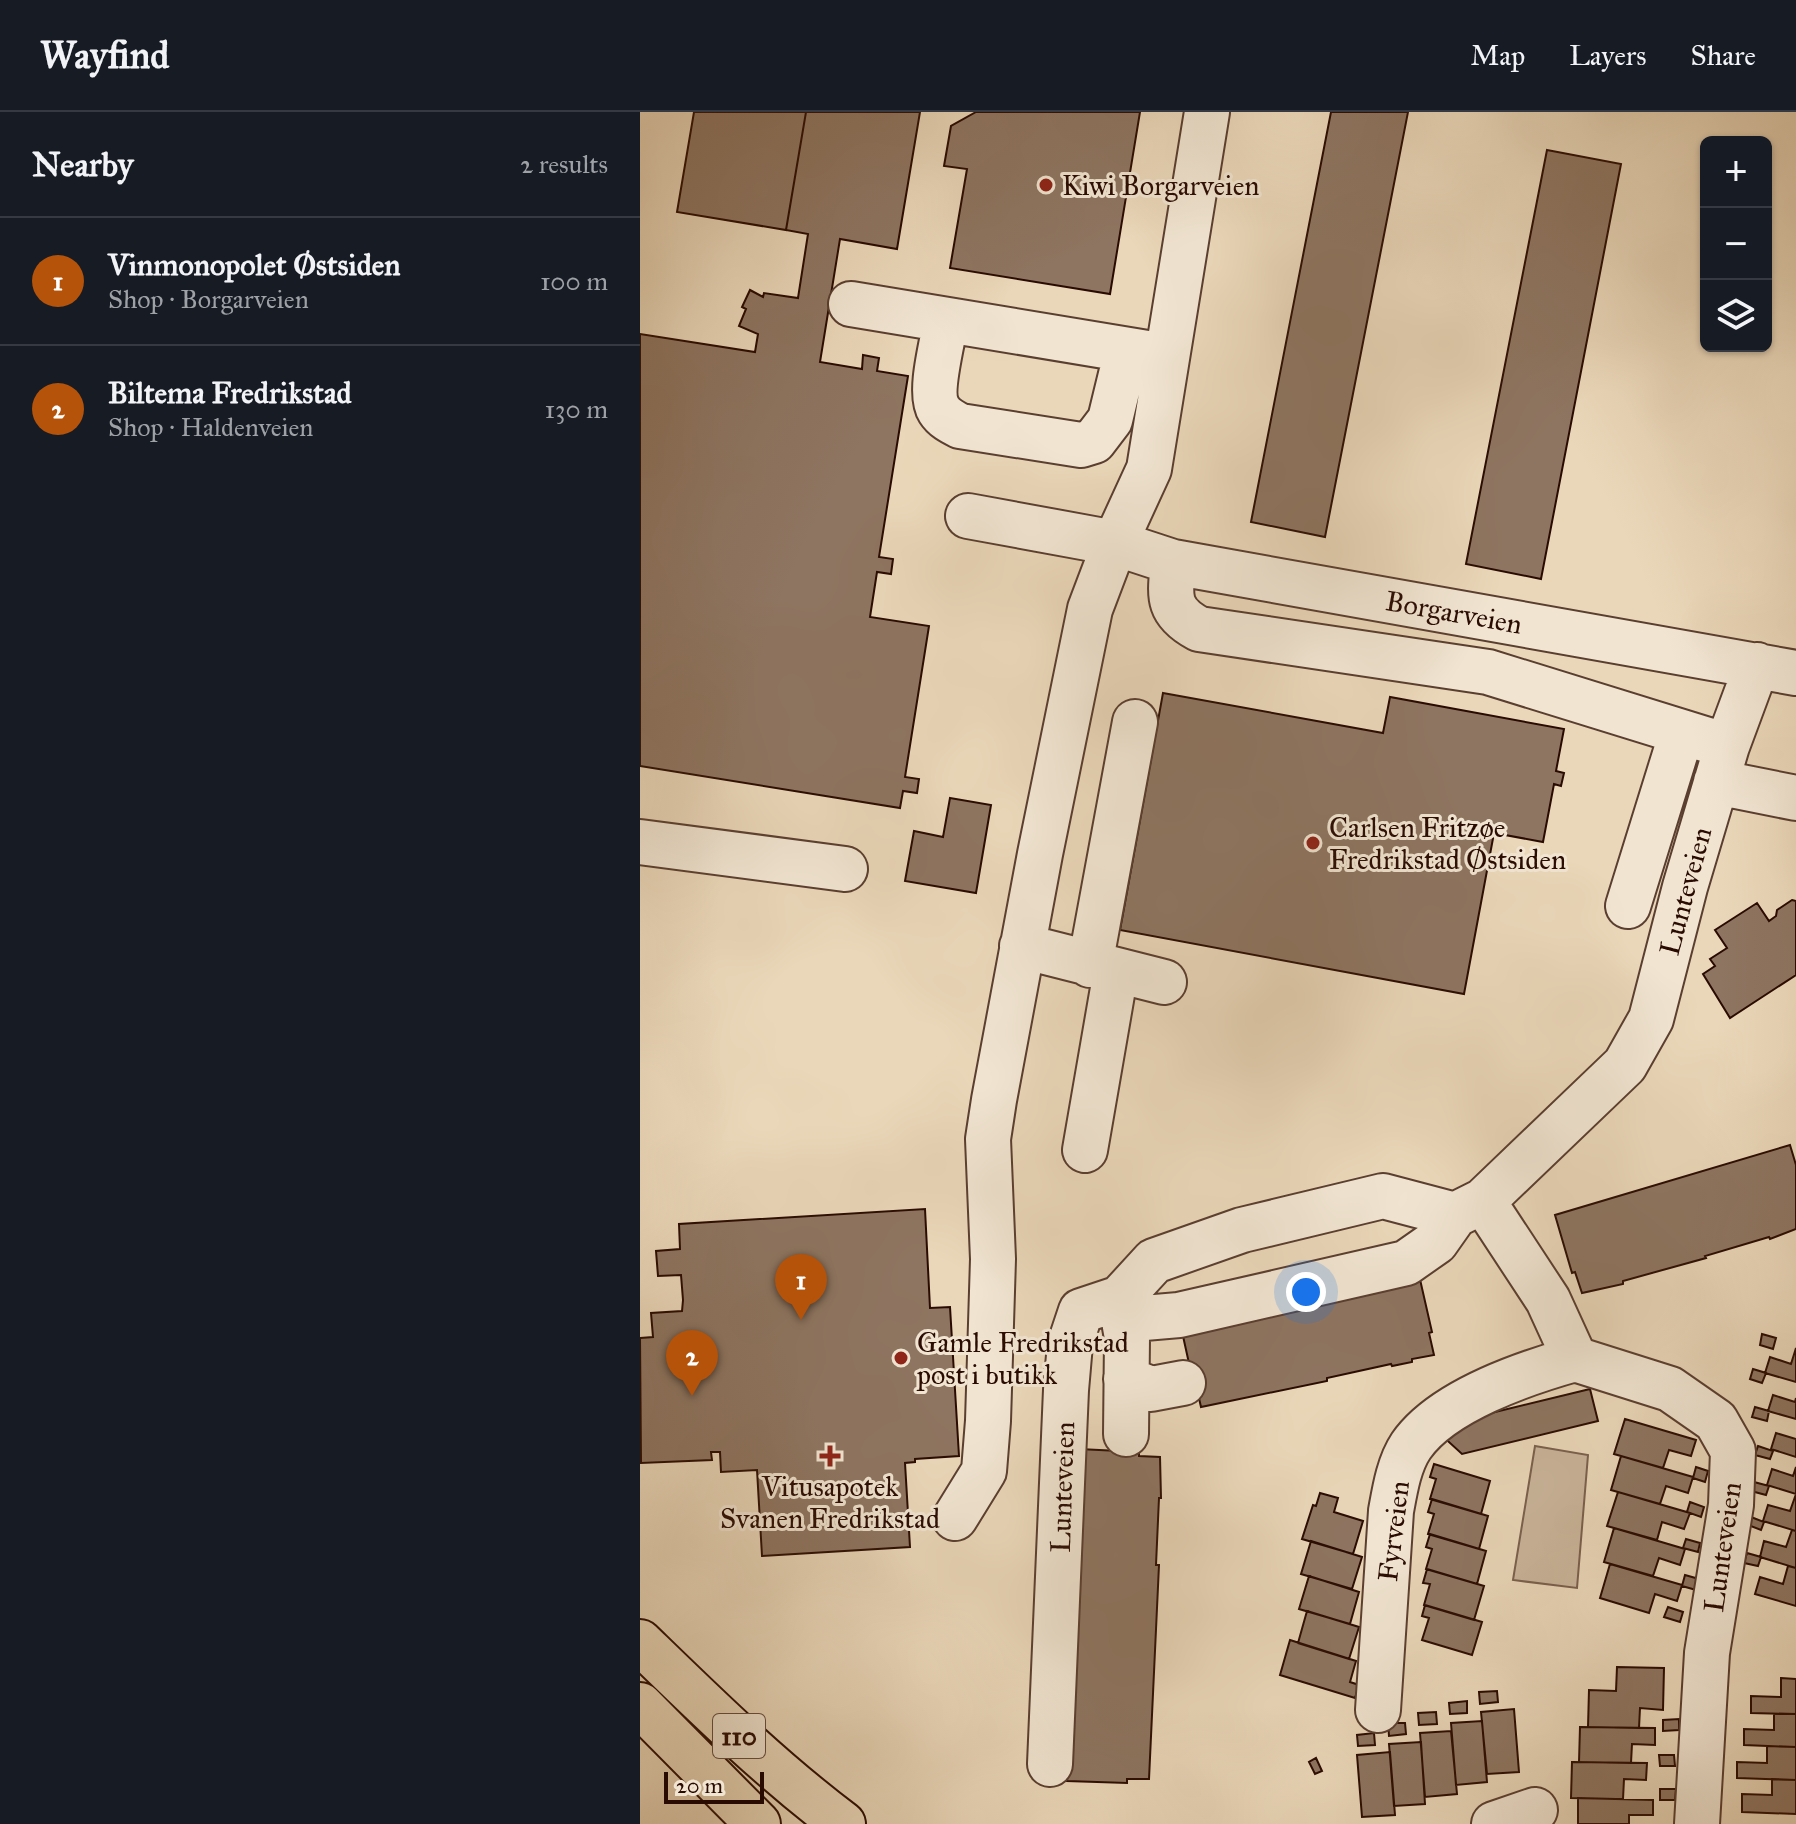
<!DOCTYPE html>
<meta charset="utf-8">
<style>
body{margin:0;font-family:"IM FELL Great Primer",serif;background:#242831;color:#f1f3f6}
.controls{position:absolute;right:24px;top:24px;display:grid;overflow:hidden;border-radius:12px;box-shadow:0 2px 6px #0004}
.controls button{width:72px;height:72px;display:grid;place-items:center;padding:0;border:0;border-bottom:2px solid #363941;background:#171b24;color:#f1f3f6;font:40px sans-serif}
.scale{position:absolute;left:24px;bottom:20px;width:100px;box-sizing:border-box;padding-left:8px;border:4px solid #2a0b02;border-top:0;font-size:22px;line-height:28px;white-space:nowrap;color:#2a0b02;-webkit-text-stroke:6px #f1e5d2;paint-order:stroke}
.you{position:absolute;left:666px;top:1180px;width:28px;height:28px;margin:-20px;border:6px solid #fff;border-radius:50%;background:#1a73e8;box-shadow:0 0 0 12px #1a73e833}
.badge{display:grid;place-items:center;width:52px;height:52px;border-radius:50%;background:#b45309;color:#fff;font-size:26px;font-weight:700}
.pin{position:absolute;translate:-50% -66px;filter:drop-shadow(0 2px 4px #0008)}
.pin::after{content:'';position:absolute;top:42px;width:28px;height:24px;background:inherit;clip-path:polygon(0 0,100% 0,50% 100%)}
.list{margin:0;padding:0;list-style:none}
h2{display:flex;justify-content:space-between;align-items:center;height:104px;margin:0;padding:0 32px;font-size:34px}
h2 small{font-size:26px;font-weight:400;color:#9ea1a6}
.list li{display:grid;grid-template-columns:52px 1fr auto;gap:24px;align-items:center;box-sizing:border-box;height:128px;padding:0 32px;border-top:2px solid #363941}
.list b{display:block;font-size:30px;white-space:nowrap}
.list p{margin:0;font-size:26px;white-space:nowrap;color:#9ea1a6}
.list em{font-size:26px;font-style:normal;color:#9ea1a6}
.icon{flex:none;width:44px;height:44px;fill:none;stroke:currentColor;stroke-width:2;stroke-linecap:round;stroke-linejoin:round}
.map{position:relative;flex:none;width:1156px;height:1712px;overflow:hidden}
header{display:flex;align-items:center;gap:48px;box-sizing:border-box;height:112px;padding:0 40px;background:#171b24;border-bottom:2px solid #363941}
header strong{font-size:38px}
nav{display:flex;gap:44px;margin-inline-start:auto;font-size:28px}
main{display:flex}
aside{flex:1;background:#171b24}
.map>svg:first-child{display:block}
</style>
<header>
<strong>Wayfind</strong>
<nav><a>Map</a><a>Layers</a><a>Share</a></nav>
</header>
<main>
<aside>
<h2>Nearby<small>2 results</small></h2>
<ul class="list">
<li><span class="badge">1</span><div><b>Vinmonopolet Østsiden</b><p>Shop · Borgarveien</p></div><em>100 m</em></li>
<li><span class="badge">2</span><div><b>Biltema Fredrikstad</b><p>Shop · Haldenveien</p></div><em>130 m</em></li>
</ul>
</aside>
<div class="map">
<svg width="1156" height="1712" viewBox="0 0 1156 1712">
<rect width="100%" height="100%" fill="#ead7b9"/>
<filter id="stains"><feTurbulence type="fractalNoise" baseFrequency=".0025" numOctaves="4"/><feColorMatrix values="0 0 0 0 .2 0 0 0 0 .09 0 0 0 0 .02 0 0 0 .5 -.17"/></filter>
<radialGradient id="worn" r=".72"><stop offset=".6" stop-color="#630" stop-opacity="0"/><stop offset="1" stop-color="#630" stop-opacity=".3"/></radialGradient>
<!-- green -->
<path fill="#c9b49a" stroke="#7a604e" stroke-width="2" d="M895 1334 948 1343 937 1476 873 1468Z"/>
<!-- building -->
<path fill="#8e7561" stroke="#2a0b02" stroke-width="2" d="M54 0H166L146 118 37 100Z
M166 0H280L257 137 200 127 180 250 222 257 223 243 239 246 237 259 268 264 239 445 253 447 251 462 237 460 230 505 289 514 265 665 279 667 277 681 263 679 260 696 0 654V222L115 240 118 222 99 214 106 197 102 195 110 178 123 185 124 181 158 186 168 122 146 118Z
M336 0H500L470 182 310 156 327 57 304 54 311 14Z
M691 0H768L685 425 611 410Z
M907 38 981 52 901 467 826 452Z
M523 581 743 621 750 585 924 617 916 659 924 661 921 674 914 672 903 730 854 721 824 882 480 818Z
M310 686 351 693 336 781 265 769 274 719 303 725Z
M1152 788 1156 789V863L1090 906 1063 862 1075 854 1070 847 1087 836 1075 818 1117 791 1129 809 1136 804 1137 798Z
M1150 1033 1156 1053V1117L1130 1127 1129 1125 1065 1144 1066 1146 983 1169V1172L942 1181 935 1160 932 1161 915 1103Z
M285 1097 290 1196 310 1195 319 1344 275 1347V1350L265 1351 270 1435 122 1444 117 1358 81 1360 80 1340H71L72 1348 1 1351 0 1226 13 1225 11 1201 42 1199 43 1188 41 1163 18 1164 16 1139 40 1137 39 1112Z
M779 1163 792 1220 789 1221 794 1243 772 1247V1250L752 1254 751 1252 687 1266V1269L561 1295 556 1273 554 1274 541 1215Z
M1122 1222 1136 1226 1133 1237 1120 1233Z
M1156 1236V1270L1125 1261 1130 1245 1151 1252Z
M1113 1257 1126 1261 1122 1271 1110 1267Z
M950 1277 958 1309 822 1342 798 1320 814 1310Z
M1133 1283 1155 1290 1156 1286V1307L1128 1299Z
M1115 1295 1129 1299 1127 1309 1112 1305Z
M985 1307 1056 1328 1051 1344 1029 1338 1023 1356 974 1342Z
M1136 1321 1156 1327V1345L1131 1337Z
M1118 1334 1133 1339 1130 1347 1115 1343Z
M439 1337 499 1340V1344L520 1345 521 1386H519L516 1453H519L509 1667H487V1671L427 1669Z
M981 1344 1053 1365 1048 1381 1026 1374 1020 1392 971 1378Z
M794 1352 850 1369 841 1402 790 1387 796 1367 790 1365Z
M1056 1355 1068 1359 1065 1370 1053 1366Z
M1156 1355V1382L1127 1373 1132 1357 1153 1364Z
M1114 1370 1129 1374 1126 1383 1111 1379Z
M978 1380 1050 1401 1044 1417 1022 1410 1017 1428 967 1414Z
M680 1381 698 1386 694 1400 723 1409 713 1442 662 1427 673 1393 676 1394Z
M1156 1382V1419L1123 1409 1128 1393 1150 1399Z
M792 1387 848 1404 839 1437 788 1422 794 1402 788 1400Z
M1050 1390 1064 1395 1061 1405 1047 1400Z
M1111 1405 1124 1410 1121 1418 1108 1413Z
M974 1416 1045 1437 1040 1453 1019 1446 1013 1464 964 1450Z
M1152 1418 1156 1419V1456L1120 1445 1124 1429 1146 1435Z
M790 1422 846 1439 837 1472 786 1457 792 1437 786 1435Z
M1046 1427 1060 1431 1058 1440 1043 1436Z
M671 1429 722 1445 712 1477 661 1462Z
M1107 1441 1121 1445 1118 1454 1104 1451Z
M970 1452 1042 1473 1037 1489 1015 1482 1009 1501 960 1486Z
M1148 1454 1156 1456V1494L1115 1482 1120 1465 1143 1472Z
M787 1457 844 1474 834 1508 784 1493 790 1472 783 1471Z
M1045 1463 1059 1467 1056 1478 1042 1474Z
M669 1464 719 1480 710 1512 659 1497Z
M785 1493 842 1510 832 1543 782 1528 789 1506 782 1504Z
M1028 1495 1043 1500 1040 1510 1024 1505Z
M667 1499 719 1515 709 1547 658 1531Z
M650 1528 716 1549 710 1570 719 1573 715 1586 640 1563Z
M977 1555 1024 1556 1023 1598 1000 1596 999 1616 948 1615 949 1578 976 1579Z
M1141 1566 1156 1567V1602L1111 1601V1584L1141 1585Z
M857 1579 858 1590 840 1592 839 1580Z
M827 1589V1601L810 1602 809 1591Z
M874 1597 879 1660 847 1662 841 1600Z
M796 1600 797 1612 779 1613 778 1601Z
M1134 1602H1156V1635L1104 1633V1617L1134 1618Z
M1039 1607V1618L1023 1619V1608Z
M842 1609 847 1670 816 1673 811 1611Z
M748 1611H765L766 1622 749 1624Z
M940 1615 1015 1616V1633L992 1632 991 1651 939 1650Z
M811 1619 817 1682 785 1685 780 1621Z
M734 1621 735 1633 718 1634 717 1623Z
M781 1630 785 1692 754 1694 749 1632Z
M1127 1634 1156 1635V1668L1097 1666V1650L1127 1651Z
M750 1640 755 1703 722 1705 717 1643Z
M1019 1643H1034L1035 1654H1020Z
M676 1646 682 1659 675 1662 669 1650Z
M932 1650 1007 1651 1006 1668 984 1667 983 1687 931 1686Z
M1132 1667 1156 1668V1702L1102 1700V1682L1132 1683Z
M1020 1677H1036L1035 1688H1020Z
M938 1686 1013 1688V1703H989V1712H938Z"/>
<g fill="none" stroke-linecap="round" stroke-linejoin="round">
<!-- minor casing -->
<g stroke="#5a3e30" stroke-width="48">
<path id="minor" d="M211 192 513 242
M306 208C303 229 288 281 299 298 304 306 312 310 320 314L441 333 454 329 470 308 487 238
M328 404 475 431 533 450 1156 561
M533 450C530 484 526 499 559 517L848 560 1087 634
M1076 670 1156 686
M0 730 205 757
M988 794 1042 620
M382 834 524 870
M450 853 495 610
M445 1038 476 859
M843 1089 908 1188 935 1247 1030 1277 1076 1309 1093 1339 1091 1393 1067 1541 1057 1712
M480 1186 504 1206 539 1203 766 1151 796 1130 815 1103
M480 1186 487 1226 486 1322
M486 1267 511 1277 543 1271
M315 1406 344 1359 348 1309 353 1147 348 1027 354 988 400 742 450 497 475 431 509 357 567 0
M738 1598 751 1399C755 1377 759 1352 771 1334 802 1289 885 1261 935 1247
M410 1652 426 1278 430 1232 441 1199 480 1186 514 1149 602 1118 743 1084 815 1103 843 1089 985 953 1011 907 1045 775 1087 634 1117 553
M854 1712 895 1698"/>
</g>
<!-- highway casing -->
<g stroke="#2a0b02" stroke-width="48">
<path id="highway" d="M0 1530C65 1593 130 1657 203 1712
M0 1593 118 1712"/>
</g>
<!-- minor -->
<use href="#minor" stroke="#f1e5d2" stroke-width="44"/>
<!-- highway -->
<use href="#highway" stroke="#ead7b9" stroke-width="44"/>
</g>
<!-- markers -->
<g fill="#8f2418" stroke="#f1e5d2" stroke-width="3">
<circle cx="406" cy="73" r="8"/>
<circle cx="673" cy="731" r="8"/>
<circle cx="261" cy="1246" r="8"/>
<path d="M186 1332h8v8h8v8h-8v8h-8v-8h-8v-8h8z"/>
</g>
<g text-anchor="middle" stroke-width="6" stroke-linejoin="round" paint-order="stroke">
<!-- shield labels -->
<rect fill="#f1e5d2" stroke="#664c40" stroke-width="2" x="73" y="1602" width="52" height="44" rx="6"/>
<g font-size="26" font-weight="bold" fill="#2a0b02">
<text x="99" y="1633">110</text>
</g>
<!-- poi labels -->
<g font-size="28" fill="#2a0b02" stroke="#f1e5d2" text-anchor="start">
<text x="422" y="83">Kiwi Borgarveien</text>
<text x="689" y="725">Carlsen Fritzøe<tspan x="689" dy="32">Fredrikstad Østsiden</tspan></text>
<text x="277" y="1240">Gamle Fredrikstad<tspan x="277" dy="32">post i butikk</tspan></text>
<text x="190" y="1384" text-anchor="middle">Vitusapotek<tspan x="190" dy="32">Svanen Fredrikstad</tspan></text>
</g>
<!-- street labels -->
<g font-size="28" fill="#2a0b02" stroke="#f1e5d2">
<text transform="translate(814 500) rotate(10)" y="10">Borgarveien</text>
<text transform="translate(1045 779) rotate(-75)" y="10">Lunteveien</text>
<text transform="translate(422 1375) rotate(-88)" y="10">Lunteveien</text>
<text transform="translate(753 1419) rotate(-83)" y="10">Fyrveien</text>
<text transform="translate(1082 1435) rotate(-82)" y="10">Lunteveien</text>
</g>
</g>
<rect width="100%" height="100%" filter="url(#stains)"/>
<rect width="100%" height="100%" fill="url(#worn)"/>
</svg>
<div class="controls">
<button>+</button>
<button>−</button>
<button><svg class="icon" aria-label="layers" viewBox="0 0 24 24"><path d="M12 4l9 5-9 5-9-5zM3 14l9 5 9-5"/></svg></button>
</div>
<div class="scale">20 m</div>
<div class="you"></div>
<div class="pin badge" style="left:161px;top:1208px">1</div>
<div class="pin badge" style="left:52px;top:1284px">2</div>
</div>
</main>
